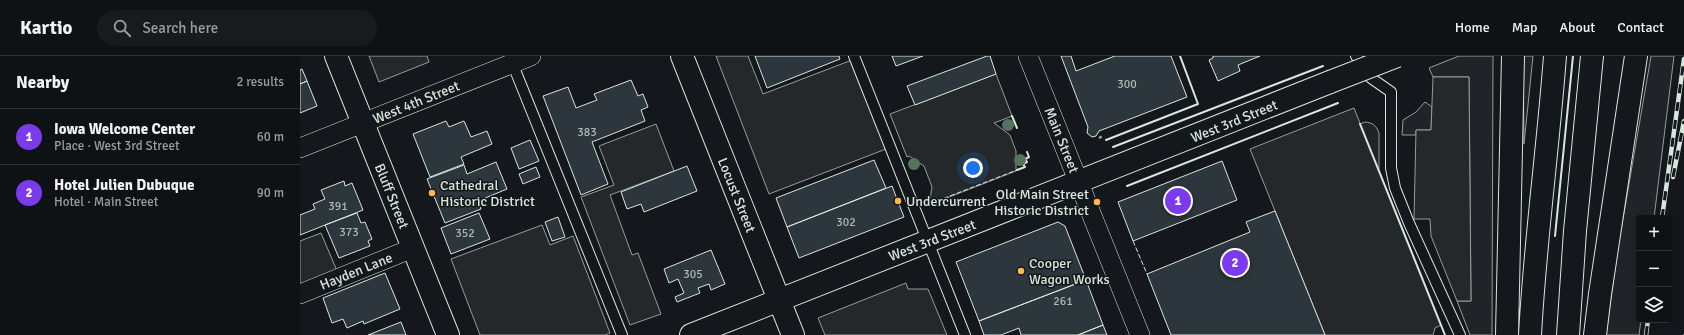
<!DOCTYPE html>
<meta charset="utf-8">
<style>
body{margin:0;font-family:Signika,sans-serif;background:#181b1e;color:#f1f3f6}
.controls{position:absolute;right:12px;bottom:12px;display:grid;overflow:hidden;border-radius:4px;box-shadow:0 2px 10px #0003}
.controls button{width:36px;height:36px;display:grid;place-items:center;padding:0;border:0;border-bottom:1px solid #2f3234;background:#0f1215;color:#f1f3f6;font:20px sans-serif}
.you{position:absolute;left:673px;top:112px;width:14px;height:14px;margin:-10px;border:3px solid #fff;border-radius:50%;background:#1a73e8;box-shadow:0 0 0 6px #1a73e833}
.badge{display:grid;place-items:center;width:26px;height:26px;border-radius:50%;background:#7c3aed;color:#fff;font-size:13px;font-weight:700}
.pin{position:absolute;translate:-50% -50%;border:2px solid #fff;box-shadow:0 1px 4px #0006}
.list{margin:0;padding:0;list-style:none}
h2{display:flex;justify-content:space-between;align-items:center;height:52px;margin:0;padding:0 16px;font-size:17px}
h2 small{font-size:13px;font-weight:400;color:#9b9ea0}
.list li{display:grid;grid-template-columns:26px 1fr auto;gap:12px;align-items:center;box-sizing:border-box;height:56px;padding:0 16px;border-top:1px solid #2f3234}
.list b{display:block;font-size:15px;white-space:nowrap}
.list p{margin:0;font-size:13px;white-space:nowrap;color:#9b9ea0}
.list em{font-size:13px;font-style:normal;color:#9b9ea0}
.icon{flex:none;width:22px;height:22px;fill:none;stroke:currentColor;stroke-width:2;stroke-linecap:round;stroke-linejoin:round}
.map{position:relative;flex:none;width:1384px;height:279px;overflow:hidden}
header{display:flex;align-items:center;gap:24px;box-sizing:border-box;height:56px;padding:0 20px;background:#0f1215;border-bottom:1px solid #2f3234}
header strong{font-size:19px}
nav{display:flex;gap:22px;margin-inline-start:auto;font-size:14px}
.search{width:280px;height:36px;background:#181b1e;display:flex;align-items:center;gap:10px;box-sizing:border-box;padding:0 14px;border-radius:22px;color:#9b9ea0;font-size:15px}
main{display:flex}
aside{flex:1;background:#0f1215}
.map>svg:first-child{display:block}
</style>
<header>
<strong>Kartio</strong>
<div class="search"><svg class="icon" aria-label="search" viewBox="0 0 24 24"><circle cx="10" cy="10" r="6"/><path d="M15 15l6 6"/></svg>Search here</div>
<nav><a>Home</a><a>Map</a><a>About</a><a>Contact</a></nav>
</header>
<main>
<aside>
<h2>Nearby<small>2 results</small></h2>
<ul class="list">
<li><span class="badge">1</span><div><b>Iowa Welcome Center</b><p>Place · West 3rd Street</p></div><em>60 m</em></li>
<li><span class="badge">2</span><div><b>Hotel Julien Dubuque</b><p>Hotel · Main Street</p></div><em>90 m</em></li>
</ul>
</aside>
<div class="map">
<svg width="1384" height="279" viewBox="0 0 1384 279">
<rect width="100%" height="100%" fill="#14181c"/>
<!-- green -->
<path fill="#202428" stroke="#939e99" d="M1159 0H1193L1192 279H1170L1157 245H1171L1169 21H1133L1129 12Z
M1223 0H1233L1224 88Z
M1351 0H1374L1354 162H1339V264H1341L1339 279H1306L1318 192Z
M1125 46 1132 51 1131 74H1116V79H1102L1103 64 1116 56Z
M1065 66C1073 67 1076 69 1079 77V115L1060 68Z"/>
<!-- parking -->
<path fill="#24282b" stroke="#939e99" d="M69 0H127L129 6 79 26Z
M416 0H448L463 38 552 4 586 93 469 138Z
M696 18 712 60 694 67 710 79 716 95V115L629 149 632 131 624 110 609 100 607 101 590 58Z
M1133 21H1169L1171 245H1157L1131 180 1130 163H1114L1116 74H1131Z
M1054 52 1141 269 1135 272 1133 279H1025L950 93Z
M356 68 374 115 310 139 332 199 338 197 361 258 330 269 281 141 314 129 299 90Z
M242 169 250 189 273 180 310 277 305 279H180L151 203Z
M21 177 43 229 0 247V185Z
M606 227 608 233H628L647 279H525L518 262Z"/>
<!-- building -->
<path fill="#2c363c" stroke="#d8e6dc" d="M455 0H539L540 3 467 32Z
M592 0H623L596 10Z
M687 0H690L696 18 615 49 607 30Z
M761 0H771L776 15 815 0H871L887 41 799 75 796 80 792 81 787 77 788 71Z
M913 0H960L938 9 940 15 918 25 909 4 913 2Z
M2 13 7 25 0 28V14Z
M331 24 338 40 343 38 348 51 341 54 345 65 292 86 308 128 281 139 243 40 268 31 276 52 297 44 294 38Z
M7 25 17 50 0 57V28Z
M146 65 149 71 164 65 171 81 187 75 192 88 161 101 164 108 130 121 113 78Z
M230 84 239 105 219 113 211 92Z
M574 104 586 132 487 171 476 142Z
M922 105 937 144 833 185 818 146Z
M196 106 207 133 178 145 181 153 145 167 127 123 164 109 167 118Z
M387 110 397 135 344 156 341 148 327 153 321 136Z
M236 111 240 121 223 128 219 118Z
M44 125 45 130 52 127 63 154 0 179V159L15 153 13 148 25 143 21 134Z
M592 130 604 161 499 202 487 171Z
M975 155 1025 279H871L847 218 950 176 946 166Z
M57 157 61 167 65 166 72 183 68 185 70 190 39 202 25 169Z
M179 157 190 183 151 198 141 172Z
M258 161 265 181 252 185 245 166Z
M758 166 765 170 786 224 679 265 656 206Z
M411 194 425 228 411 234 409 228 398 232 400 237 377 246 375 241 384 237 378 223 369 227 364 213Z
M85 217 100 253 64 268 63 265 47 272 43 263 32 267 23 242Z
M786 224 803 269 778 279H721L719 272 701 279H684L679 265Z
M101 266 106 279H68Z
M803 269 807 279H778Z"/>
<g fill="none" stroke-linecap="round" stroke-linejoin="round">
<!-- lane casing -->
<g stroke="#d8e6dc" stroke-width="12">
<path id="lane" d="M554 0 665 279
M1056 0 1071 22 1091 36V112L1095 132 1109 167 1160 279
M211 4 322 279"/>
</g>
<!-- street casing -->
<g stroke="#d8e6dc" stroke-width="20">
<path id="street" d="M728 0 840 279
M0 92 231 0
M0 238 113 192"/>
</g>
<!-- secondary casing -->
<g stroke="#d8e6dc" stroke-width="24">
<path id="secondary" d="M36 0 148 279
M382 0 493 279
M391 279 1030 26"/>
</g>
<!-- highway casing -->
<g stroke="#d8e6dc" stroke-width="24">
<path id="highway" d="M1207 279 1213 0
M1230 279C1235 186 1248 93 1255 0
M1268 279 1275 175 1292 0
M1295 279 1300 238 1336 0"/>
</g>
<!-- path -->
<path stroke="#9da8a2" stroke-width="2.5" stroke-dasharray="3 2" stroke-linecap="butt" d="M799 82 803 80"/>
<!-- lane -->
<use href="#lane" stroke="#14181c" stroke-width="10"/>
<!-- street -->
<use href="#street" stroke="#14181c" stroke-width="19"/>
<!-- secondary -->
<use href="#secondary" stroke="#14181c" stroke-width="22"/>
<!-- highway -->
<use href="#highway" stroke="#14181c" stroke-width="22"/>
<!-- rail casing -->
<g stroke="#d8e6dc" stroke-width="4.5">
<path id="rail" d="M1373 121 1384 65
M1362 162 1384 3
M1346 279 1348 264"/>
</g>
<!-- rail -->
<use href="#rail" stroke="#14181c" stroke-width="3" stroke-dasharray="9" stroke-linecap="butt"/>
<!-- secondary-bridge casing -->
<g stroke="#d8e6dc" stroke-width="24" stroke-linecap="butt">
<path id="secondary-bridge" d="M1030 26 1097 0"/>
</g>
<!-- secondary-bridge -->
<use href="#secondary-bridge" stroke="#14181c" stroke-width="22"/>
<!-- fence -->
<path stroke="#d8e6dc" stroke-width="1" stroke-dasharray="5 2" stroke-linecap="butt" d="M637 145 717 114
M833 185 847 218
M1384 279V278"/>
<!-- wall -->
<path stroke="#d8e6dc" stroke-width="2" d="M712 60 717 72
M1060 68 1145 279
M806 84 898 48 880 0
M813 91 1023 10
M717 114 725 111 723 108 727 106 725 103 729 101 727 96
M827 130 1038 47
M1255 180 1273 0"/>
</g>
<!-- trees -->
<g fill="#55745f">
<circle cx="708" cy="69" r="6"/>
<circle cx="720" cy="104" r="6"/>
<circle cx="614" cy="108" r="6"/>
</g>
<!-- markers -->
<g fill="#ffb74d" stroke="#14181c" stroke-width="1.5">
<circle cx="132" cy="137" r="4"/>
<circle cx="598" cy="145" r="4"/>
<circle cx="797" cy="146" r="4"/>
<circle cx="721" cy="215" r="4"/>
</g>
<g text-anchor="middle" stroke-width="3" stroke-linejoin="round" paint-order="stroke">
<!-- number labels -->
<g font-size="12" fill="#adbab4">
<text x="827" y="32">300</text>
<text x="287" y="80">383</text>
<text x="38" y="154">391</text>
<text x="546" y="170">302</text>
<text x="49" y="180">373</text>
<text x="165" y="181">352</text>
<text x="393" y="222">305</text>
<text x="763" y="249">261</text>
</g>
<!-- street labels -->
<g font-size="14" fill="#d8e6dc" stroke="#14181c">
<text transform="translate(116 46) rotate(-22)" y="5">West 4th Street</text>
<text transform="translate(934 65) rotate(-22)" y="5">West 3rd Street</text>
<text transform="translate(762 84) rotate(68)" y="5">Main Street</text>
<text transform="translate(437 139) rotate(68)" y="5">Locust Street</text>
<text transform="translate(92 140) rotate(68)" y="5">Bluff Street</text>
<text transform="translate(632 184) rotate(-21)" y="5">West 3rd Street</text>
<text transform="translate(56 215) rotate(-22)" y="5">Hayden Lane</text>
</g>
<!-- poi labels -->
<g font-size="14" fill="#d8e6dc" stroke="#14181c" text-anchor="start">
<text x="140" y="134">Cathedral<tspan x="140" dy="16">Historic District</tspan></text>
<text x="789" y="143" text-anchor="end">Old Main Street<tspan x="789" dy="16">Historic District</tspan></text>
<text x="606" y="150">Undercurrent</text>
<text x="729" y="212">Cooper<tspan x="729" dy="16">Wagon Works</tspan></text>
</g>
</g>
</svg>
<div class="controls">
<button>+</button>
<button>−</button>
<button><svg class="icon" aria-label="layers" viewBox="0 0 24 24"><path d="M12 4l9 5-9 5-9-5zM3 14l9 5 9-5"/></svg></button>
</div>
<div class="you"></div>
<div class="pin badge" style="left:878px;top:145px">1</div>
<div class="pin badge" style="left:935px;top:207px">2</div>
</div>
</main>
